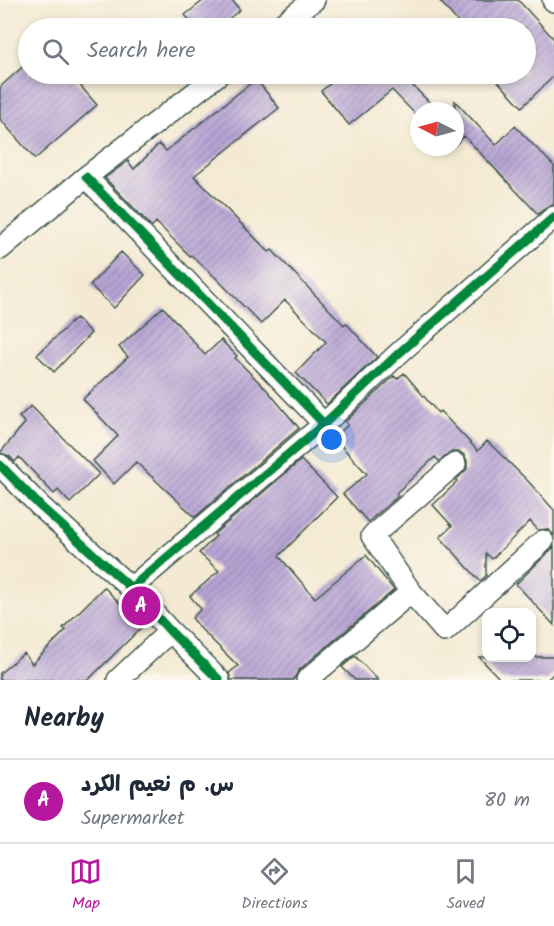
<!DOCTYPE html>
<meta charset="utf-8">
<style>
body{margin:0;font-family:Kalam,"Playpen Sans Arabic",sans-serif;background:#f2f2f3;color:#1f2937}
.controls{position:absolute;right:18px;bottom:18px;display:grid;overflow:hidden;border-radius:12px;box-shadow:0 3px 9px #0003}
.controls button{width:54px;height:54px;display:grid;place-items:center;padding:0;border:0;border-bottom:2px solid #e0e1e3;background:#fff;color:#1f2937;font:30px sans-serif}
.compass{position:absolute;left:410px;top:102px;width:54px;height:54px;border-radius:50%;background:#fff;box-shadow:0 3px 9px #0003;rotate:276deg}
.you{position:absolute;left:332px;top:440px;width:21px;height:21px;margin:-15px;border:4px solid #fff;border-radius:50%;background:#1a73e8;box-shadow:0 0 0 9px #1a73e833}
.badge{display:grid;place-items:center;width:39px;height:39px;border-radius:50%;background:#b5179e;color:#fff;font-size:20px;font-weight:700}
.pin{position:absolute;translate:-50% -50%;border:3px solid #fff;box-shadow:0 2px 6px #0006}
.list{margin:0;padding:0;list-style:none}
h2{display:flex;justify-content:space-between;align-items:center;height:78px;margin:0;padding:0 24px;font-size:26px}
h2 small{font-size:20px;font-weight:400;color:#747a83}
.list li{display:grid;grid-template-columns:39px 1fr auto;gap:18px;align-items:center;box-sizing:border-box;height:84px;padding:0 24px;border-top:2px solid #e0e1e3}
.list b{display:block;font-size:22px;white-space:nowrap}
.list p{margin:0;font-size:20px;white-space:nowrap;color:#747a83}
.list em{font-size:20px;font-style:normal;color:#747a83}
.icon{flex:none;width:33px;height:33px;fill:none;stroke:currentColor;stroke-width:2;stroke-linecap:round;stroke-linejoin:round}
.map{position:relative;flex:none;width:554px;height:680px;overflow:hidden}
.search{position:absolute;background:#fff;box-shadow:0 3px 9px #0003;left:18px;right:18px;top:18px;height:66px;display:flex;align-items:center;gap:15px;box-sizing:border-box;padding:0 21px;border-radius:33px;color:#747a83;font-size:22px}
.sheet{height:162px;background:#fff}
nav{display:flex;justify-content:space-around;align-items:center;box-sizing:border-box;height:84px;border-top:2px solid #e0e1e3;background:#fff;font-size:16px;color:#747a83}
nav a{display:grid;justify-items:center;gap:3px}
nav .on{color:#b5179e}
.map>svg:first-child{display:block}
</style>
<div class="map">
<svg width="554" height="680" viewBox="0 0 554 680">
<defs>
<pattern id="building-hatch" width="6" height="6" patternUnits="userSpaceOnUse" patternTransform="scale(1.5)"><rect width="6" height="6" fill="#b8a4d5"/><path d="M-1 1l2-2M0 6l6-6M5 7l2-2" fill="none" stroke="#9587ae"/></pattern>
</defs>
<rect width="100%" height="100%" fill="#fbf7ec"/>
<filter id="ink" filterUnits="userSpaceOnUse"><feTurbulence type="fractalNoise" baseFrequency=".0167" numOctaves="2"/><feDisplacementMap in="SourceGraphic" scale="12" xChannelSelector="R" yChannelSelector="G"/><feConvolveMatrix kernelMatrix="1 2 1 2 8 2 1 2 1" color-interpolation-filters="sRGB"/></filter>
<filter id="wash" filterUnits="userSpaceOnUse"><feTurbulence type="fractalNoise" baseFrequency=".008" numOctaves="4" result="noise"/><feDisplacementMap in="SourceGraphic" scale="24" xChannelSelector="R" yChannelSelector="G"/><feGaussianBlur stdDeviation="1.35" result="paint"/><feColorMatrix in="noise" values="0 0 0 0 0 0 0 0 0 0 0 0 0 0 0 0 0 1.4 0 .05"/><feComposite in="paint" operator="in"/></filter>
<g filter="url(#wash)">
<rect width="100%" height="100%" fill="#f4ead3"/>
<g id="blocks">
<!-- building -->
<path fill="url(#building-hatch)" d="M204 0H232L240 10 217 28H197L185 15Z
M439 0H518L554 39V76L522 107 491 74H525V28H463Z
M28 62V74H70L97 105 35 159 0 119V87Z
M342 74H412L406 79 430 103 422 111H419L417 116 392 90 349 125 321 91Z
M256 79 279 108 194 176 269 252 272 250 344 325 346 323 377 357 327 404 296 373 326 342 285 300 261 324 216 278 191 255 190 256 156 222 152 227 105 178 128 161 134 169 159 144 166 151Z
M455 101 496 145 515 126 554 166V205L546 207 538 214 464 136 455 145Z
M121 252 145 275 114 308 90 285Z
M163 307 205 355 221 340 237 356 235 358 267 390 299 428 195 517 136 462 114 484 93 461 118 436 83 399 128 357 119 347Z
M76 318 91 333 54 372 37 355Z
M404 373 438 413 440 411 478 451 487 441 527 480 554 510V535L547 529 538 530 530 521 492 559 486 553V576L480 581 440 537 452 526 433 505 454 485V484L457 481 456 480 467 469V461L464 455 460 452H452L439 461 435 457 396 493 398 496 368 522 343 494 367 474 334 438 348 425 345 422 394 376 397 379Z
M31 406 99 474 70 503 58 490 54 494 19 457 15 462 9 456 0 453 25 423 19 417Z
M301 460 337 497 279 556 315 598 366 555 394 590 299 670 293 680H231L229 673 238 666 202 630 192 618 201 609 190 596 219 571 199 553 216 536 214 534Z
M554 547V625L516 584Z
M104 587 142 627 88 680H0V673L24 653 32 664 66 630 63 628Z
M355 656 378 680H355L342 667Z
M479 657H554V673L547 680H501Z"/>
</g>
</g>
<g filter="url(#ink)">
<use href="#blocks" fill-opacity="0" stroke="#3f574c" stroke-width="1.5"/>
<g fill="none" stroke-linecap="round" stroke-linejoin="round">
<!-- minor casing -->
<g stroke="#3f574c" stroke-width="24">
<path id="minor" d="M553 0 554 1
M277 28 314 0
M86 177 324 424
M0 249 86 177 219 74
M455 464 372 536 411 592 445 631 543 541
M0 465 40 506 131 588 170 631 219 680
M131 588 324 424 398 354 554 217
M118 680 170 631
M307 680 411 592"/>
</g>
<!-- minor -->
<use href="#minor" stroke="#fff" stroke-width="21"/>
<!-- cycleway casing -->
<g stroke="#fbf7ec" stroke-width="13">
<path id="cycleway" d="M86 177 324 424
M0 465 40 506 131 588 170 631 219 680
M131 588 324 424 398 354 554 217"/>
</g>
<!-- cycleway -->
<use href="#cycleway" stroke="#00873e" stroke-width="9"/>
</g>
</g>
</svg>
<div class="controls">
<button><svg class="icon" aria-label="locate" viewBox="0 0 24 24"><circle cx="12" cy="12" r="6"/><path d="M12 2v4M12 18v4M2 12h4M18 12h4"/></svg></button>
</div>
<svg class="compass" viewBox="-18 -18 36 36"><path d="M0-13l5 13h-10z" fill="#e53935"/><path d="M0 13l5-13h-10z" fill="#747a83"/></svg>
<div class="you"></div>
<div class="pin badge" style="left:141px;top:606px">A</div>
<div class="search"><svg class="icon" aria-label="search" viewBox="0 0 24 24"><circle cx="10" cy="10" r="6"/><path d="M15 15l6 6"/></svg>Search here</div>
</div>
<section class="sheet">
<h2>Nearby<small></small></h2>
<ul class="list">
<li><span class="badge">A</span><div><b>س. م نعيم الكرد</b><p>Supermarket</p></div><em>80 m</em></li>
</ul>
</section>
<nav>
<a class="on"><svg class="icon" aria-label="map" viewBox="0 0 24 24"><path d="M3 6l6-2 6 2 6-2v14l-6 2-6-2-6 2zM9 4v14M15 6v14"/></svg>Map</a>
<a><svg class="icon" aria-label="directions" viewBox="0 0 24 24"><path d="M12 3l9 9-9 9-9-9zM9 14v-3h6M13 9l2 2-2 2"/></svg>Directions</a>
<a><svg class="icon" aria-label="saved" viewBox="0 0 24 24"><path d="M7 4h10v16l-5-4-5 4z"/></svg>Saved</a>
</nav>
